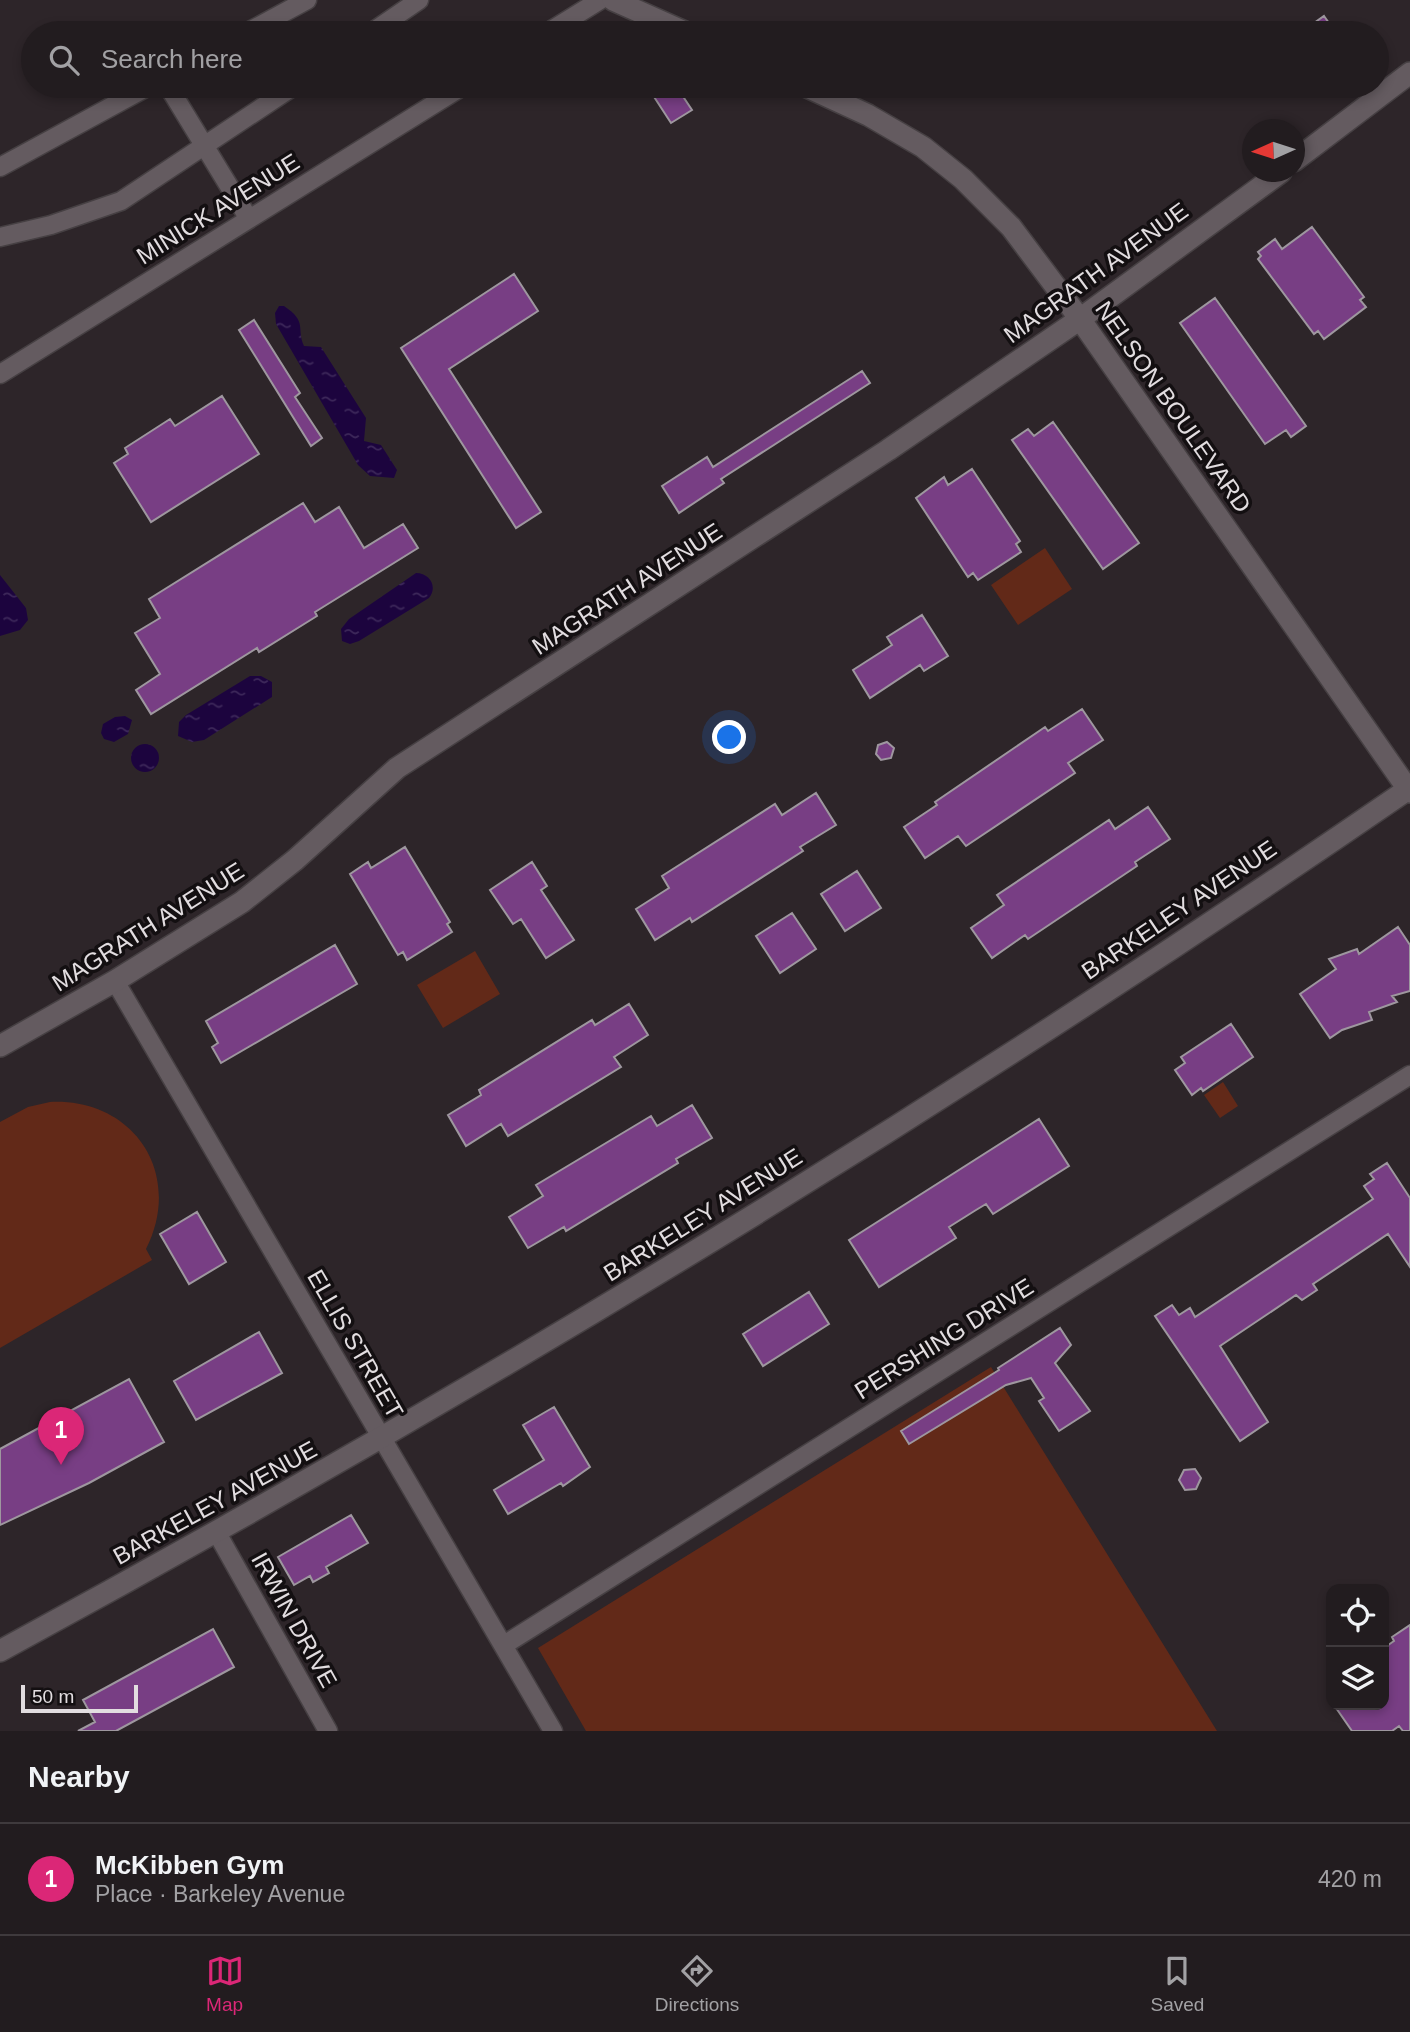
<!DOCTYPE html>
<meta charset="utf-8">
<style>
body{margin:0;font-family:Helvetica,sans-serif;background:#2a2528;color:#f1f3f6}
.controls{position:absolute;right:21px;bottom:21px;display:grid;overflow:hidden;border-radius:14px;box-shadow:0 4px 10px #0003}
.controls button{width:63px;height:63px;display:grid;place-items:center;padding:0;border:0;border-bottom:2px solid #3f3a3d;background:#221c1f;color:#f1f3f6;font:35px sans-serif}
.compass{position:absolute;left:1242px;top:119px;width:63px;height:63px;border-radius:50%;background:#221c1f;box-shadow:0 4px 10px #0003;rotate:267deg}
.scale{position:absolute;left:21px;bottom:18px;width:117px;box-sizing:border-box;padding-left:7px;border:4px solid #e2dde0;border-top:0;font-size:19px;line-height:24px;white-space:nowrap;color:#e2dde0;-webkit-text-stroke:5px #130f11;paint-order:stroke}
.you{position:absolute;left:730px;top:738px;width:24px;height:24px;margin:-18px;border:5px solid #fff;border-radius:50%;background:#1a73e8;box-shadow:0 0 0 10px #1a73e833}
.badge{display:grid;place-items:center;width:46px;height:46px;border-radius:50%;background:#db2777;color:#fff;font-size:23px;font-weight:700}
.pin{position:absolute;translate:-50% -58px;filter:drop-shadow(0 2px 4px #0008)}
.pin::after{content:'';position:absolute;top:37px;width:24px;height:21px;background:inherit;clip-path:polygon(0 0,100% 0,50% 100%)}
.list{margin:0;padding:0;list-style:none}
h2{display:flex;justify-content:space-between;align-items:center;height:91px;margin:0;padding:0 28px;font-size:30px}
h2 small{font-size:23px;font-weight:400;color:#a2a1a4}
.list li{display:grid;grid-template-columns:46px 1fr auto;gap:21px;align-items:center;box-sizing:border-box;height:112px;padding:0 28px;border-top:2px solid #3f3a3d}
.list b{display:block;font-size:26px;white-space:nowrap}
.list p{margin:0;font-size:23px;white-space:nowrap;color:#a2a1a4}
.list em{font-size:23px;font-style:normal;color:#a2a1a4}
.icon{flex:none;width:38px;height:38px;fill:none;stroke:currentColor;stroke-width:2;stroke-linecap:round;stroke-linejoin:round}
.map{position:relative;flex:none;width:1410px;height:1731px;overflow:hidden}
.search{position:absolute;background:#221c1f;box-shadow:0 4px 10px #0003;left:21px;right:21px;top:21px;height:77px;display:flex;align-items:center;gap:18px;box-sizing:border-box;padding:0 24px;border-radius:38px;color:#a2a1a4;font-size:26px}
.sheet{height:203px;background:#221c1f}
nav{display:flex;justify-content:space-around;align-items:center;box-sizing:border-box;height:98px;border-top:2px solid #3f3a3d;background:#221c1f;font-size:19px;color:#a2a1a4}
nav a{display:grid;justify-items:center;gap:4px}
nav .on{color:#db2777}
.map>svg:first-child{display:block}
</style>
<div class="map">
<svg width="1410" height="1731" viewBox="0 0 1410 1731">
<defs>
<pattern id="water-ripples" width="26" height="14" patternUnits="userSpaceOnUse" patternTransform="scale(1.75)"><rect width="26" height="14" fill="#1c043e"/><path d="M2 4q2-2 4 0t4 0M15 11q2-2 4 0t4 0" fill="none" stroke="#3d285a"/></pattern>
</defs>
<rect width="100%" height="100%" fill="#2d2529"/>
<!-- green -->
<path fill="#622918" d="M1045 548 1072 589 1018 625 991 585Z
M475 951 500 994 443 1028 417 985Z
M1223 1082 1238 1106 1220 1118 1204 1095Z
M50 1102C134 1098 184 1174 146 1249L152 1260 0 1348V1122L28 1107Z
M991 1367 1217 1731H586L538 1648Z"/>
<!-- water -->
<path fill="url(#water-ripples)" d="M279 306H284C308 322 296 328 304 346L321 347 366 418 364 441 381 445 397 470 394 478 370 476 358 465 276 324 275 313Z
M416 573C430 573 438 587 429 598L359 641 350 644 342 641 341 629 349 619Z
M0 575 26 608 28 620 20 630 0 636Z
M250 676H261L272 682V697L204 740 192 742 178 736 179 722 186 715Z
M125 716 132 720 128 734 114 742 104 739 101 733 103 724 115 717Z
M131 758a14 14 0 1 1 28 0a14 14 0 1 1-28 0Z"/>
<!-- building -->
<path fill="#783e84" stroke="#9e979f" stroke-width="2" d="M1324 16 1336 33H1300Z
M647 86H676L692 110 671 123Z
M1312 227 1364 297 1360 300 1366 307 1324 339 1318 331 1314 334 1258 259 1261 256 1258 252 1275 239 1282 249Z
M514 274 538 311 449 369 541 512 516 528 401 348Z
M1215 298 1306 426 1291 437 1286 430 1265 444 1180 323Z
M254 320 300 393 295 397 322 438 311 446 239 330Z
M862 371 870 383 721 479 724 483 679 513 662 486 707 457 713 467Z
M222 396 259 454 151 522 114 463 128 454 125 448 170 419 175 426Z
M1053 422 1139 543 1103 569 1012 440 1028 429 1034 436Z
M972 469 1020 541 1016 544 1021 552 978 580 973 573 968 577 916 498 944 477 948 485Z
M303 503 315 522 339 507 364 548 403 524 418 548 315 612 317 616 259 652 257 648 151 714 136 690 160 674 135 633 160 618 149 599Z
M922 615 948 656 924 671 920 665 870 698 853 670 892 645 887 637Z
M1082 709 1103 740 1068 763 1075 773 966 846 958 836 925 858 904 827 937 805 935 802 1045 727 1048 731Z
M887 742 894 748 891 758 881 760 876 754 878 745Z
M816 793 836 825 800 847 803 851 692 922 690 918 655 940 636 909 669 888 662 876 775 804 782 815Z
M1148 807 1170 839 1135 862 1137 866 1028 939 1025 935 992 958 971 928 1004 905 997 895 1109 820 1115 829Z
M405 847 450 922 447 924 452 932 407 960 403 952 398 955 350 874 368 862 371 868Z
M532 862 547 886 541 890 574 940 546 958 521 919 513 924 490 890Z
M857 871 881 908 845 931 821 894Z
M792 913 816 949 780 973 756 936Z
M1398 927 1410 945V991L1392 996 1397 1002 1369 1012 1372 1020 1342 1030 1330 1038 1300 994 1336 969 1329 959 1357 949 1359 954Z
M335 945 357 984 221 1063 212 1047 218 1043 206 1021Z
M629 1004 648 1035 614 1057 621 1067 508 1136 501 1124 466 1146 448 1115 481 1095 479 1090 592 1020 595 1025Z
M1231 1024 1253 1057 1203 1091 1201 1088 1192 1095 1175 1070 1185 1063 1181 1057Z
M692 1105 712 1138 676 1159 678 1163 566 1231 564 1227 528 1248 509 1217 543 1196 536 1185 651 1116 657 1126Z
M1039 1119 1069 1166 993 1214 986 1204 976 1210 949 1227 956 1238 879 1287 849 1240Z
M1387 1163 1410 1198V1267L1388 1234 1313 1284 1317 1290 1302 1300 1296 1295 1220 1346 1268 1422 1240 1441 1155 1316 1172 1305 1179 1315 1190 1308 1195 1317 1373 1199 1364 1186 1374 1179 1370 1174Z
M197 1212 226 1262 189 1284 160 1234Z
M809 1292 829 1324 763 1366 743 1334Z
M1060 1328 1071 1345 1055 1363 1090 1411 1059 1431 1039 1401 1044 1398 1031 1378 1006 1385 909 1444 901 1431 999 1370 998 1368Z
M259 1332 282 1373 196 1420 174 1381Z
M129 1379 164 1442 89 1483 0 1525V1449Z
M554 1407 590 1467 563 1486 561 1483 508 1514 494 1490 544 1460 523 1425Z
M1195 1469 1201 1478 1196 1489 1185 1490 1179 1480 1184 1470Z
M351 1515 368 1543 326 1567 329 1573 313 1582 310 1576 294 1585 278 1557Z
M1410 1625V1731H1403L1399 1726 1392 1731H1352L1334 1705H1384V1648L1394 1641 1392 1637Z
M213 1629 234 1667 116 1731H78L95 1722 83 1700Z"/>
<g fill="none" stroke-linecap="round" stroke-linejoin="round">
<!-- street casing -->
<g stroke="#464043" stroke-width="21">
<path id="street" d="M246 33 307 0
M371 33 419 0
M547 33 600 0
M168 86 249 219
M0 167 149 86
M0 237 51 225 121 201 294 86
M0 374 463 86
M115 981 553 1731
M217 1533 328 1731
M504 1645 1410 1075"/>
</g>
<!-- secondary casing -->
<g stroke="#464043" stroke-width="24">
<path id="secondary" d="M613 0 687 33
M805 86 868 115 923 147 963 179 1011 227 1080 319 1410 792
M1294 161 1410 73
M0 1046 115 981 242 902 295 860 397 768 888 450 1080 319 1281 172
M0 1651C485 1388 956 1100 1410 788"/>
</g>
<!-- street -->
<use href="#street" stroke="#645b60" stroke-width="18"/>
<!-- secondary -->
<use href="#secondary" stroke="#645b60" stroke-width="21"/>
</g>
<g text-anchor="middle" stroke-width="7" stroke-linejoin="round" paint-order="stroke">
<!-- street labels -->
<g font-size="24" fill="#e2dde0" stroke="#130f11">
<text transform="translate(218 209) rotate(-32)" y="8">MINICK AVENUE</text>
<text transform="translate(1096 273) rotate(-36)" y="8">MAGRATH AVENUE</text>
<text transform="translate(1173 407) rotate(55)" y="8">NELSON BOULEVARD</text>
<text transform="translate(627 589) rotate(-33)" y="8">MAGRATH AVENUE</text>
<text transform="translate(1179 910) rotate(-34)" y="8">BARKELEY AVENUE</text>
<text transform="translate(148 927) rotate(-32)" y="8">MAGRATH AVENUE</text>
<text transform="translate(703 1215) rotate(-32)" y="8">BARKELEY AVENUE</text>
<text transform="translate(944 1339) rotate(-32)" y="8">PERSHING DRIVE</text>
<text transform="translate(355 1344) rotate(60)" y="8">ELLIS STREET</text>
<text transform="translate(215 1503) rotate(-29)" y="8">BARKELEY AVENUE</text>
<text transform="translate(294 1620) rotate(61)" y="8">IRWIN DRIVE</text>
</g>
</g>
</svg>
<div class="controls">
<button><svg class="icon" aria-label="locate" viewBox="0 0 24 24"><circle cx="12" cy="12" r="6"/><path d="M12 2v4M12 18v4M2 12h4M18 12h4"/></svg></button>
<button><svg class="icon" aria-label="layers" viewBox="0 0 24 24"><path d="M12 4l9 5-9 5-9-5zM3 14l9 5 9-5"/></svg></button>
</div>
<svg class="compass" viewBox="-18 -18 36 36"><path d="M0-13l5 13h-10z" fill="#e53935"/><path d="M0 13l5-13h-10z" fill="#a2a1a4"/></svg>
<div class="scale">50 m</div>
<div class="you"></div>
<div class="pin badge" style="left:61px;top:1465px">1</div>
<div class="search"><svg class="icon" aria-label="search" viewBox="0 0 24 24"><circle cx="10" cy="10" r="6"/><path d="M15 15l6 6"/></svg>Search here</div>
</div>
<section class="sheet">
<h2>Nearby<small></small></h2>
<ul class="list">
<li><span class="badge">1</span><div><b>McKibben Gym</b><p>Place · Barkeley Avenue</p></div><em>420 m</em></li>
</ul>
</section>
<nav>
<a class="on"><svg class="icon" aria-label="map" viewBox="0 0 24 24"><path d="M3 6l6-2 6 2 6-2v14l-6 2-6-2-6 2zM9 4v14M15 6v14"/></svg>Map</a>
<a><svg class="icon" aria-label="directions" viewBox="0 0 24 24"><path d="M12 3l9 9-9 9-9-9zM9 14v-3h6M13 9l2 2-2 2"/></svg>Directions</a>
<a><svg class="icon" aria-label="saved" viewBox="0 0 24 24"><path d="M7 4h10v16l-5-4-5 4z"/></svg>Saved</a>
</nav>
